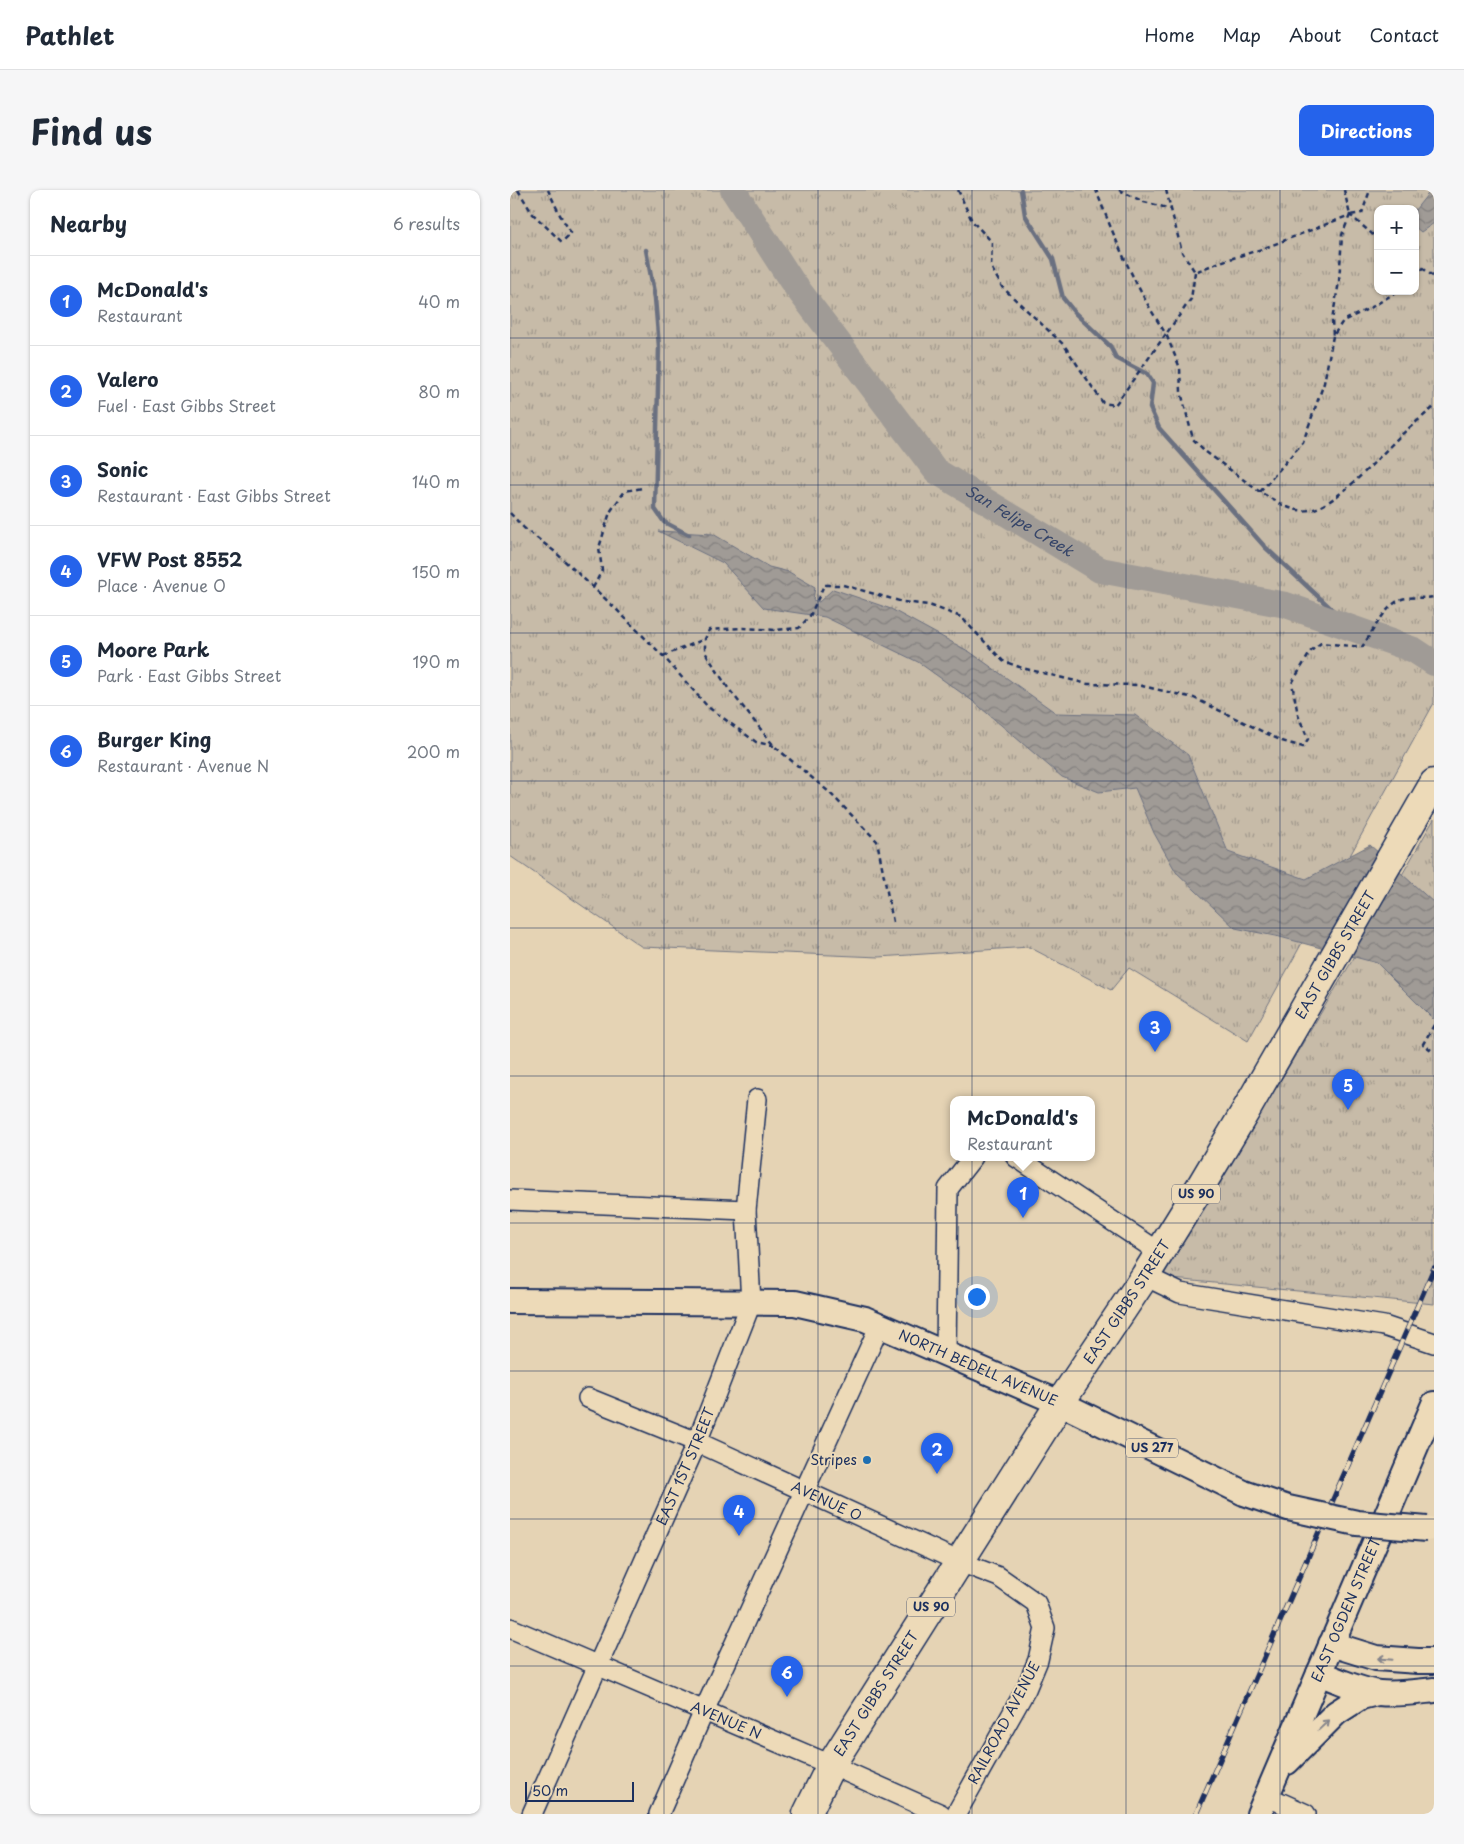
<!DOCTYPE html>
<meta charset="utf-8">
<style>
body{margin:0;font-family:"Playpen Sans",sans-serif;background:#f6f6f7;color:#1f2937}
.controls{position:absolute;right:15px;top:15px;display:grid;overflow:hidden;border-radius:10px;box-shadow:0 1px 4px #0004}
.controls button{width:45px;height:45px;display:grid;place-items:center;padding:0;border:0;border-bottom:1px solid #e0e1e3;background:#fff;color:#1f2937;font:25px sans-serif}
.scale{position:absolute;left:15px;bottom:12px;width:109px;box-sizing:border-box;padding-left:5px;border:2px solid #1b2f5e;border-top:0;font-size:14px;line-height:18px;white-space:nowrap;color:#1b2f5e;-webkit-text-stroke:4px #eddab8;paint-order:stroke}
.you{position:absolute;left:466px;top:1106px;width:18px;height:18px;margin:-12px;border:4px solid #fff;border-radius:50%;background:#1a73e8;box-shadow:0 0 0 8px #1a73e833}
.badge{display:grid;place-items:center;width:32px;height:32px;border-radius:50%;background:#2563eb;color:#fff;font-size:16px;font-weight:700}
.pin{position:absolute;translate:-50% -41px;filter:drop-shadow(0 1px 2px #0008)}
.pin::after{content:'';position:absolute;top:26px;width:18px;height:15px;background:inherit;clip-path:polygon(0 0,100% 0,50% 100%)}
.popup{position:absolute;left:440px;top:906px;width:145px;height:65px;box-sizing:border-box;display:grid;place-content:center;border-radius:10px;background:#fff;filter:drop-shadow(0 1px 4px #0005);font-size:16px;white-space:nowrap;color:#747a83}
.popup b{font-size:19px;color:#1f2937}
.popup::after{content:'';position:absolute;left:50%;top:100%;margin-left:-10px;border:10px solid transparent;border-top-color:#fff}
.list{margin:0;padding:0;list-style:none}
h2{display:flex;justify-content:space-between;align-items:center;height:65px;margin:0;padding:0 20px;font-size:21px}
h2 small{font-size:16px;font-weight:400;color:#747a83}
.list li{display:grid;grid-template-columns:32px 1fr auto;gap:15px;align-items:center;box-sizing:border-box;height:90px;padding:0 20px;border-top:1px solid #e0e1e3}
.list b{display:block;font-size:19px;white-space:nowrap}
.list p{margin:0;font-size:16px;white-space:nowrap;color:#747a83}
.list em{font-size:16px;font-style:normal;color:#747a83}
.map{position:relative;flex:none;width:924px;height:1624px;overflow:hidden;border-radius:10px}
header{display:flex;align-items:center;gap:30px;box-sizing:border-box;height:70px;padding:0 25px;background:#fff;border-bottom:1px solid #e0e1e3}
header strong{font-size:24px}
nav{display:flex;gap:28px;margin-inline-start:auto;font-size:18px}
.intro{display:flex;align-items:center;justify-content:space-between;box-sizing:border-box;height:120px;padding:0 30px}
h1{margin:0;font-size:35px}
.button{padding:12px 22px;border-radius:10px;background:#2563eb;color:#fff;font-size:18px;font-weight:700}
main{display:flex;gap:30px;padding:0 30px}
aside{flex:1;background:#fff;border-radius:10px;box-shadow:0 1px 4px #0004}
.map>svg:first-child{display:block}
</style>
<header>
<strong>Pathlet</strong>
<nav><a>Home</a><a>Map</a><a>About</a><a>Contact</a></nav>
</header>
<div class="intro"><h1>Find us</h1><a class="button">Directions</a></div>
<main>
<aside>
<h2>Nearby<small>6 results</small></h2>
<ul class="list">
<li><span class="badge">1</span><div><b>McDonald's</b><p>Restaurant</p></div><em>40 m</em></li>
<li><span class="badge">2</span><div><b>Valero</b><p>Fuel · East Gibbs Street</p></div><em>80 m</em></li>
<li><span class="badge">3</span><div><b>Sonic</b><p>Restaurant · East Gibbs Street</p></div><em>140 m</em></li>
<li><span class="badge">4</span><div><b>VFW Post 8552</b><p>Place · Avenue O</p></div><em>150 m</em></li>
<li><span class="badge">5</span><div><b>Moore Park</b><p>Park · East Gibbs Street</p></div><em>190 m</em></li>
<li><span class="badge">6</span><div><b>Burger King</b><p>Restaurant · Avenue N</p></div><em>200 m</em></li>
</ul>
</aside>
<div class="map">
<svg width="924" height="1624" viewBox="0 0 924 1624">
<defs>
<pattern id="grass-tufts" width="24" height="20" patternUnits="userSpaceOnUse" patternTransform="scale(1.25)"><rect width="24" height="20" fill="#c7bba8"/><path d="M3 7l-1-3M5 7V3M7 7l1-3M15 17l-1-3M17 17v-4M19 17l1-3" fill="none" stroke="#a1988c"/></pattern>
<pattern id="water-waves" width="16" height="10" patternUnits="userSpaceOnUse" patternTransform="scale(1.25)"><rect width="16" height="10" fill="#a09b96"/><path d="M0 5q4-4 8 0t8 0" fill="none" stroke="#827f7e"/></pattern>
</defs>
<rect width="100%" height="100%" fill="#e5d3b4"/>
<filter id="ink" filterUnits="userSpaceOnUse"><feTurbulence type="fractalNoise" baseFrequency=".02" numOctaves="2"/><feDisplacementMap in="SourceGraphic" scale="10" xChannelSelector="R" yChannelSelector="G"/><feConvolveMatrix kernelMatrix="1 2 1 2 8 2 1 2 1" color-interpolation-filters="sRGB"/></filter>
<g filter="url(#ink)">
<!-- grass -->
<path fill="url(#grass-tufts)" stroke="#717583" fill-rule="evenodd" d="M0 0H924V513L738 851 619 778 601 800 519 757 369 767 132 757 0 666ZM868 19H905V101H868Z
M924 629V1114L652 1088 854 751Z"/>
<!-- water -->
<path fill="url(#water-waves)" stroke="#6b7080" d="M921 0H924V33L911 42 905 37V20Z
M148 341 203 344 259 377 279 382 305 397 303 410 309 412 323 399 381 419 460 462 546 523 625 525 678 565 718 662 796 689 860 655 924 713V830L867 773 770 747 725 738 666 682 644 643 625 598 589 602 552 587 464 512 408 472 315 427 254 418 213 373Z"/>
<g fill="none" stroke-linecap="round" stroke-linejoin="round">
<!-- stream -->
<path stroke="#6b7080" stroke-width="4.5" d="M511 0 515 25 543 69 553 108 565 123 600 156 606 168 637 184 643 193 640 218 649 238 755 357 843 439
M136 60 145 108 149 157 145 319 154 332 179 345"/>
<!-- river -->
<path stroke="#a09b96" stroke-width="26" id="s1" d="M223 0 281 90 426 281 590 380 776 415 904 460 924 473"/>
<!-- minor casing -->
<g stroke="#1b2f5e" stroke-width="22">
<g id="minor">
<path d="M506 967 649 1062"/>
<path d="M0 1010 236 1020"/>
<path d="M635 1086 670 1103 874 1136 924 1153"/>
<path d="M436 1164 438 999 463 967"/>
<path id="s2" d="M78 1208 187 1252 450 1372 489 1387 526 1413 535 1438 528 1470 516 1499 446 1624"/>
<path id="s3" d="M0 1438 321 1575 431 1624"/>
<path d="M756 1606 796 1624"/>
<path id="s4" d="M22 1624 187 1252 241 1113 236 1020 247 909"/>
<path d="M149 1624 194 1521 370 1135"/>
</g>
</g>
<!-- major casing -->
<g stroke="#1b2f5e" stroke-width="28">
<g id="major">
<path id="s5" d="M0 1111 285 1113 355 1129 550 1213 734 1303"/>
<path d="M821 1454 866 1468 908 1471H924"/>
<path d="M809 1483C826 1490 851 1501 869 1503 887 1505 906 1502 924 1500"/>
<path d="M777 1572 826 1523 851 1507 867 1503"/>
<path id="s6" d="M749 1624 924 1214"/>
</g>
</g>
<!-- highway casing -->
<g stroke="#1b2f5e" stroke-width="31">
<g id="highway">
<path id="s7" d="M297 1624 321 1575 550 1213 635 1086 692 994 735 922 924 593"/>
</g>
</g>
<!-- path -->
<path stroke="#1b2f5e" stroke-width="2.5" stroke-dasharray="5 4" stroke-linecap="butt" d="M8 0 22 23 52 52 61 43 50 25 38 0
M448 0 462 31 482 52 481 77 492 97 554 155 593 213 605 215 656 144C626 99 605 50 586 0
M609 0 634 12 661 19
M656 0 672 62 685 82 710 72 752 59 840 25 868 49
M834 0 840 25 852 23 860 0
M840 25 832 45 829 92 822 130 823 146 833 131 862 117 888 101
M905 72 924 87
M685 82 681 109 656 144 670 178 671 202 683 249 696 262 750 302
M905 86 913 79
M823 146 814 193 793 252 750 302C766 311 781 323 800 320 827 315 869 267 889 247 900 237 912 227 924 217
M0 323 14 338 44 361 104 417 153 466 198 517 246 552 264 556
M83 398 92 380 89 358 100 322 115 301 133 298
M153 466 195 449
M383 732 367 651 319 602 264 556 218 498 195 462V449L199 440 233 438 266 440 289 438 300 426 314 395H333L393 412 419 415 451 427 493 471 512 478 578 494 628 495 684 508 772 551 793 557 798 549 788 525 782 493 801 461 811 453 852 457C862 443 876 414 892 409 902 406 914 409 924 407
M924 835 913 854 924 862"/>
<!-- minor -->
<use href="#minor" stroke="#eddab8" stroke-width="19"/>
<!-- major -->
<use href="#major" stroke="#eddab8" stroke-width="24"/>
<!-- highway -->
<use href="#highway" stroke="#eddab8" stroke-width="28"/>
<!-- rail casing -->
<g stroke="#1b2f5e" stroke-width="5.5">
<path id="rail" d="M686 1624 924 1078"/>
</g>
<!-- rail -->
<use href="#rail" stroke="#eddab8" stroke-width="4" stroke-dasharray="11" stroke-linecap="butt"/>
<!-- major-bridge casing -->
<g stroke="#1b2f5e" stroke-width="28" stroke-linecap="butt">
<path id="major-bridge" d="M734 1303 778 1318 847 1333 917 1339"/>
</g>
<!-- major-bridge -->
<use href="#major-bridge" stroke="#eddab8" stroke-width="24"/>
</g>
<!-- one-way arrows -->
<defs><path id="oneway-shaft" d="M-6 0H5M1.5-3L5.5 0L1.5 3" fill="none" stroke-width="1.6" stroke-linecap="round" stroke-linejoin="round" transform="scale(1.25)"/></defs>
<g stroke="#84848b">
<use href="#oneway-shaft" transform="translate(875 1469) rotate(-175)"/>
<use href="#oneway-shaft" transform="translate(814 1535) rotate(-43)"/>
</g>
</g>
<!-- grid -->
<path fill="none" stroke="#1b2f5e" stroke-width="1" stroke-opacity="0.55" d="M154 0V1624M308 0V1624M462 0V1624M616 0V1624M770 0V1624M0 148H924M0 295H924M0 443H924M0 591H924M0 738H924M0 886H924M0 1033H924M0 1181H924M0 1329H924M0 1476H924"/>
<!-- markers -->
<circle fill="#1f6fb2" stroke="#eddab8" stroke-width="2" cx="357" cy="1270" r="5"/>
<g text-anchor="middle" stroke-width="4" stroke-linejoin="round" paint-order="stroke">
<!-- shield labels -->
<g fill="#eddab8" stroke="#5a6279" stroke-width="1">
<rect x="662" y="994.5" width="48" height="19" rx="4"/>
<rect x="616" y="1248.5" width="52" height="19" rx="4"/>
<rect x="397" y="1407.5" width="48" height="19" rx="4"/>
</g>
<g font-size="12" font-weight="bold" fill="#1b2f5e">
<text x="686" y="1008">US 90</text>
<text x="642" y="1262">US 277</text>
<text x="421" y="1421">US 90</text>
</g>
<!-- street labels -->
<g font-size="14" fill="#1b2f5e" stroke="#eddab8">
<text dy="5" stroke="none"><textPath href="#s7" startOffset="1009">EAST GIBBS STREET</textPath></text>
<text dy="5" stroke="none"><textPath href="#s7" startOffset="604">EAST GIBBS STREET</textPath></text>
<text dy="5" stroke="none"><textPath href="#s5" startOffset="480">NORTH BEDELL AVENUE</textPath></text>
<text dy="5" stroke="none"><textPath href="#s4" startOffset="380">EAST 1ST STREET</textPath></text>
<text dy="5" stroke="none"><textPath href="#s2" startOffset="260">AVENUE O</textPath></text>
<text dy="5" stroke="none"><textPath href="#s6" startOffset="222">EAST OGDEN STREET</textPath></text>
<text dy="5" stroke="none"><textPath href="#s7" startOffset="139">EAST GIBBS STREET</textPath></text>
<text dy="5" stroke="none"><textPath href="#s3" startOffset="235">AVENUE N</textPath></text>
<text transform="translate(494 1533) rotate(-62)" y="5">RAILROAD AVENUE</text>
</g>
<!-- poi labels -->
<g font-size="14" fill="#1b2f5e" stroke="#eddab8" text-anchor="end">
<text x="347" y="1275">Stripes</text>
</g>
<!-- water labels -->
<g font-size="15" font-style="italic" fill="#364569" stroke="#eddab8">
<text dy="5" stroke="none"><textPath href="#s1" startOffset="444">San Felipe Creek</textPath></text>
</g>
</g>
</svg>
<div class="controls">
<button>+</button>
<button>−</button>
</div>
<div class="scale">50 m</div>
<div class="you"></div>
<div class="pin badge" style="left:513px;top:1028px">1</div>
<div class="popup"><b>McDonald's</b>Restaurant</div>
<div class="pin badge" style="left:427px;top:1284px">2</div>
<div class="pin badge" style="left:645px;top:862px">3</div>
<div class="pin badge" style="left:229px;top:1346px">4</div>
<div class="pin badge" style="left:838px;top:920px">5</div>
<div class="pin badge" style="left:277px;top:1507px">6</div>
</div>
</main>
